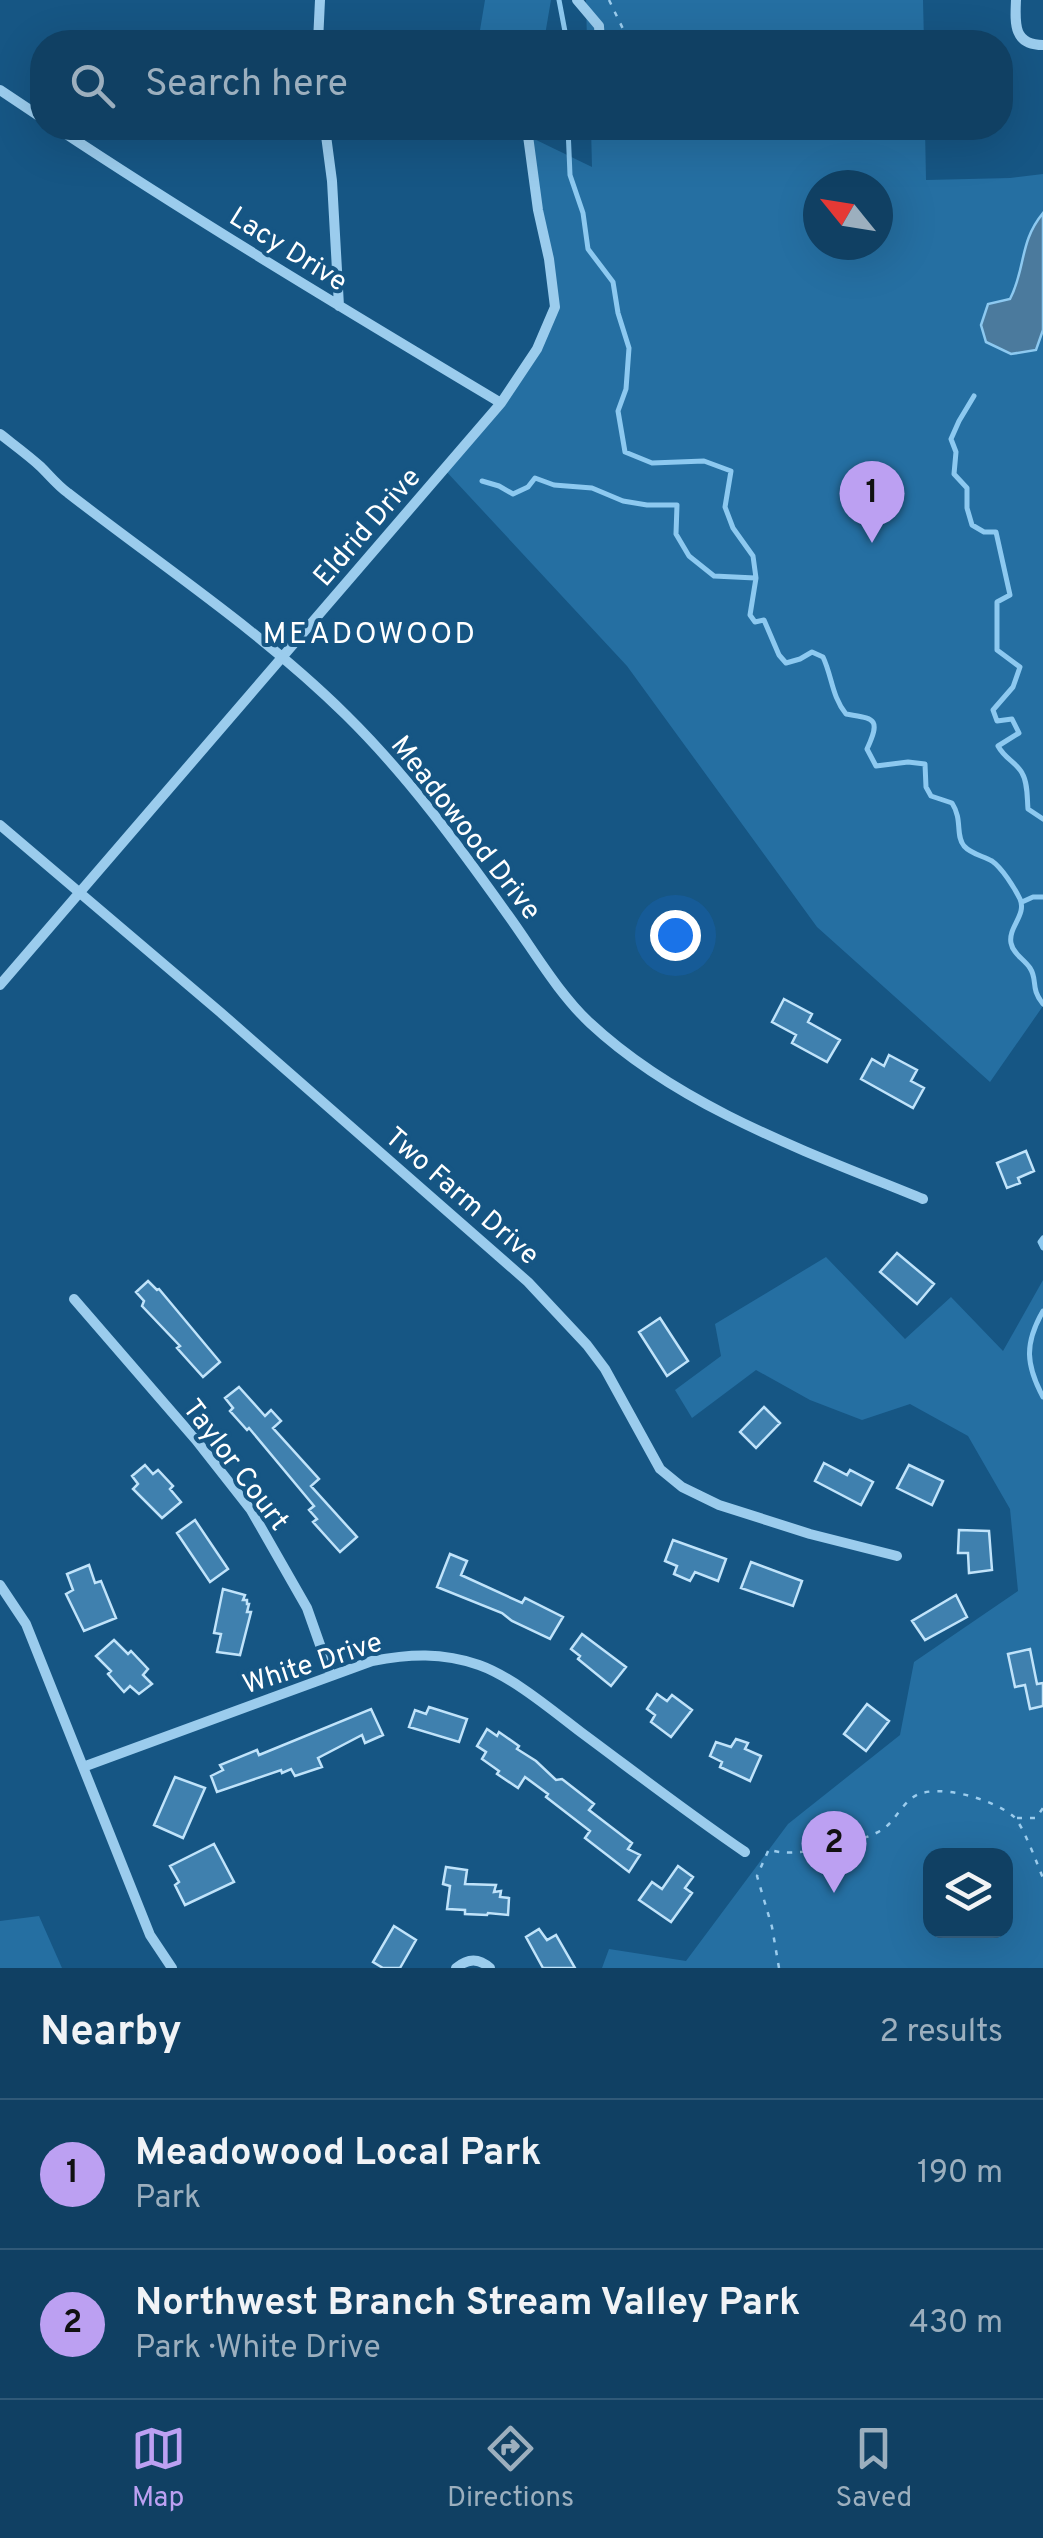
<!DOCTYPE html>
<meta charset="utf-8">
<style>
body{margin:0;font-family:Overpass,sans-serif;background:#194769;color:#f1f3f6}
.controls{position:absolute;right:30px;bottom:30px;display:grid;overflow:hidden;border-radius:20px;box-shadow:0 10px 40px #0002}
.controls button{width:90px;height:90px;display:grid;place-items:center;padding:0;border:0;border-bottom:2px solid #305978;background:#104063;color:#f1f3f6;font:50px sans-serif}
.compass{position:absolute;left:803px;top:170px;width:90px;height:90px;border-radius:50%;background:#104063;box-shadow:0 10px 40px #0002;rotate:300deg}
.you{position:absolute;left:675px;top:935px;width:35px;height:35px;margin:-25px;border:8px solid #fff;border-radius:50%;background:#1a73e8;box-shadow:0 0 0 15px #1a73e833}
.badge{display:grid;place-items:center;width:65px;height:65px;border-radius:50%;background:#bca0f2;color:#111;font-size:32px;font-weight:700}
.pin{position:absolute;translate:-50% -82px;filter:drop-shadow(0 2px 5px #0008)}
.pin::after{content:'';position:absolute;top:52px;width:35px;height:30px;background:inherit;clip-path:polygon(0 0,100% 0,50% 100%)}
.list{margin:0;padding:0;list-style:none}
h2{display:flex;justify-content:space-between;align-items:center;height:130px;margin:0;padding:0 40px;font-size:42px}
h2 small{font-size:32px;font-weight:400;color:#9cafbe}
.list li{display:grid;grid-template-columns:65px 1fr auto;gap:30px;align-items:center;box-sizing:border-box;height:150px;padding:0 40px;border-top:2px solid #305978}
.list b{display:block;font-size:38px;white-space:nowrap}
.list p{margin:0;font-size:32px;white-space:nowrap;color:#9cafbe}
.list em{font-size:32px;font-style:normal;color:#9cafbe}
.icon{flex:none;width:55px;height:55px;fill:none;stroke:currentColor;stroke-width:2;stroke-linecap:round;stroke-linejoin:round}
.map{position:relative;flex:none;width:1043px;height:1968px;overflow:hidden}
.search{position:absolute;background:#104063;box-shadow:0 10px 40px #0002;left:30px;right:30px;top:30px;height:110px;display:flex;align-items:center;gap:25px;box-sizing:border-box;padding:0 35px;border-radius:40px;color:#9cafbe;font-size:38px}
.sheet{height:430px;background:#104063}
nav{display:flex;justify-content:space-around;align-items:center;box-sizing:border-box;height:140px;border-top:2px solid #305978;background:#104063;font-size:28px;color:#9cafbe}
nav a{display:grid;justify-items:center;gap:5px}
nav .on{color:#bca0f2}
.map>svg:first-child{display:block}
</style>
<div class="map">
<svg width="1043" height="1968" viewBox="0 0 1043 1968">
<rect width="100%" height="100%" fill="#165684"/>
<!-- green -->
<path fill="#256fa2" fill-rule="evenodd" d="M485 0H551L545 35 479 36Z
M586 0H923L924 42H587Z
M591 128H925L926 180 1010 178 1043 174V1006L990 1082 817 927 627 666 444 469 501 403 555 307 528 136 592 167ZM818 185H878V245H818Z
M826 1257 905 1339 951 1297 1003 1351 1043 1280V1968H602L609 1949 686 1961 788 1824 900 1735 914 1662 1018 1591 1010 1509 968 1436 910 1404 862 1420 810 1400 756 1370 692 1418 675 1390 721 1356 715 1324ZM930 1856H1006V1930H930Z
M39 1916 62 1968H0V1921Z"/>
<!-- water -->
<path fill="#4b7a9d" stroke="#8dc9f0" stroke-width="2.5" d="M1043 213V330L1036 350 1011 354 986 342 981 325 988 304 1010 299C1026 268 1019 242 1043 213Z"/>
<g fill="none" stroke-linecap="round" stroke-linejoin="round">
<!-- stream -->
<path stroke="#8dc9f0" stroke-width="5" d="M559 0 567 42
M568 128 570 175 583 213 588 249 613 282 618 313 629 348 626 389 618 411 625 452 652 463 704 461 731 471 725 507 733 528 753 556 756 578 750 615 755 622 764 620 779 655 786 663 800 659 812 652 823 657C832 676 832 697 846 714 873 719 882 717 867 749L876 766 908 762 925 764 926 787 931 796 952 803C963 820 955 835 964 846 971 854 983 856 992 861 1002 868 1014 887 1020 899 1027 915 1008 927 1011 943 1013 954 1024 959 1030 968 1038 980 1030 988 1043 1004
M974 396 959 421 951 439 956 452 954 474 967 488V508L972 525 984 532H996L1010 595 997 602V650L1020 667 1013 687 993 710 997 721 1012 719 1019 733 998 746C1005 759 1017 763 1022 773 1028 783 1027 798 1028 809L1043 819
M482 481 499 486 513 494 528 487 535 478 554 485 592 488 623 501 647 505H677L676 534 689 556 714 576 755 578
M1022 902 1033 897H1043
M1043 1238 1040 1242 1043 1248
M1043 1311C1024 1344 1026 1365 1043 1397"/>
</g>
<!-- building -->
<path fill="#3f80ae" stroke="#c0e3fa" stroke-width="2.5" d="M784 999 812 1014 808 1022 840 1040 827 1062 792 1043 796 1035 772 1022Z
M889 1055 917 1070 911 1081 924 1088 913 1108 861 1079 872 1059 884 1066Z
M1026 1151 1034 1171 1018 1178 1020 1183 1007 1188 997 1163Z
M897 1253 934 1284 917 1304 880 1272Z
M148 1281 157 1290 159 1289 220 1362 203 1377 177 1348 180 1346 142 1306 144 1301 136 1292Z
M660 1318 688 1361 667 1376 639 1332Z
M239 1387 265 1416 271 1410 281 1421 273 1428 319 1479 311 1486 357 1537 340 1552 313 1522 317 1519 309 1510 314 1506 249 1428 247 1430 230 1411 233 1408 225 1398Z
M764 1407 780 1423 756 1448 740 1432Z
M824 1463 847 1475 850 1470 873 1482 861 1505 815 1481Z
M145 1465 153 1474 158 1470 173 1486 170 1489 181 1502 162 1518 133 1489 138 1484 132 1476Z
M909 1465 943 1481 932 1505 897 1488Z
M195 1520 228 1569 210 1582 177 1533Z
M959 1530 989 1531 992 1570 969 1573 968 1553H958Z
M673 1540 726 1559 718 1581 695 1572 690 1581 674 1574 677 1566 665 1561Z
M450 1554 467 1561 461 1575 522 1603 525 1598 563 1617 550 1639 512 1621 502 1613 437 1587Z
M751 1562 802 1581 793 1606 741 1588Z
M89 1565 95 1583 101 1581 116 1618 84 1631 66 1594 73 1590 67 1574Z
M223 1589 245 1595 243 1600H247V1604H249L247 1612H251L240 1655 217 1652 221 1634 214 1633Z
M956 1595 967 1617 925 1640 912 1621Z
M582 1634 626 1667 611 1686 578 1659 580 1656 571 1649Z
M114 1640 128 1654 131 1651 148 1669 143 1675 152 1684 139 1694 130 1686 124 1692 108 1674 111 1671 96 1656Z
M1030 1649 1037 1684 1043 1683V1706L1030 1709 1025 1685 1015 1687 1008 1654Z
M657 1694 667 1701 672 1695 692 1710 671 1737 651 1722 655 1715 647 1709Z
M867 1704 889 1721 866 1751 844 1734Z
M429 1707 467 1719 459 1742 409 1727 415 1710 426 1714Z
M371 1709 383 1735 365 1743 362 1735 318 1758 322 1767 295 1776 291 1769 282 1773 281 1770 217 1792 211 1776 223 1770 220 1765 257 1750 259 1755Z
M487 1729 497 1736 499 1732 519 1746 517 1749 536 1761 556 1780 562 1779 594 1804 589 1810 632 1843 628 1849 640 1855 629 1872 585 1838 590 1831 546 1797 548 1794 525 1777 518 1788 497 1774 499 1771 482 1759 486 1752 477 1746Z
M736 1739 748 1743 745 1749 761 1756 750 1781 720 1767 722 1762 710 1756 716 1742 731 1747Z
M175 1777 205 1788 183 1838 154 1825Z
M214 1844 234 1882 185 1905 175 1885 179 1882 170 1866Z
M678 1866 693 1877 685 1888 692 1893 671 1922 639 1900 652 1882 662 1889Z
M446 1867 467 1870 465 1884 496 1885 494 1892 501 1891 500 1897 509 1898 508 1915 488 1913 487 1915 465 1914V1910L447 1909 450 1886 443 1884Z
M394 1926 416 1940 400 1968H383L373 1962Z
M539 1929 547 1940 556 1935 575 1968H543L526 1937Z"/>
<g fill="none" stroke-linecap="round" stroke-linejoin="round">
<!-- path -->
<path stroke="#9bcced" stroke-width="2.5" stroke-dasharray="5 8" stroke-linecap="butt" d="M609 0 624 31 625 42
M766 42 767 40 771 42
M1017 1818H1036L1043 1808
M779 1968 772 1927 757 1876 769 1849C790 1860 859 1843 880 1831 893 1824 900 1807 912 1798 933 1781 993 1799 1013 1816 1023 1824 1037 1864 1043 1878"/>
<!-- street -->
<path stroke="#9bcced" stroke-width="10" d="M577 0 599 26 600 42
M1016 0C1015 23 1013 45 1043 45
M318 42 320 0
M0 90 42 118
M57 128C202 224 351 313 501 403
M325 128 332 181 339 306
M0 434C14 445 28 455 41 467 50 476 58 486 68 493 162 566 262 632 346 715 408 776 458 845 508 915 534 951 558 993 590 1023 681 1108 810 1153 923 1199
M0 825 220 1012 528 1282 587 1345 605 1369 660 1469 682 1487 719 1505 810 1534 897 1556
M0 985 501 403 537 349 555 307 549 259 538 210 528 136
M74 1299 196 1440 251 1510 307 1608 331 1676
M0 1585 26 1624 150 1935 172 1968
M83 1767 372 1661C409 1654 442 1652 479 1665 513 1677 553 1711 582 1733 636 1773 689 1814 745 1852
M456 1968C468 1958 479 1958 490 1968"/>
</g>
<g text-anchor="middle" stroke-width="8" stroke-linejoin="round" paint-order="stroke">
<!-- street labels -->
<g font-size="28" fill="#fff" stroke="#165684">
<text transform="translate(289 248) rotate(32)" y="10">Lacy Drive</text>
<text transform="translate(366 526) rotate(-49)" y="10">Eldrid Drive</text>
<text transform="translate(467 827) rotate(52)" y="10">Meadowood Drive</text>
<text transform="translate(463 1195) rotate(41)" y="10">Two Farm Drive</text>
<text transform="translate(237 1464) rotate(53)" y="10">Taylor Court</text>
<text transform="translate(312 1662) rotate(-18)" y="10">White Drive</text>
</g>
<!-- neighbourhood labels -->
<g font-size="30" letter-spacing="2.5" fill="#fff" stroke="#165684">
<text x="370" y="643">MEADOWOOD</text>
</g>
</g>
</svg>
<div class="controls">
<button><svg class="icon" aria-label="layers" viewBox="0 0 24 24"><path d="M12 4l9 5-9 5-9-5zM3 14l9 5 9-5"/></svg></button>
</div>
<svg class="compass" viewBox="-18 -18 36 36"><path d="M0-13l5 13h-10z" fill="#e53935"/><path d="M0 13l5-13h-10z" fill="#9cafbe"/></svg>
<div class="you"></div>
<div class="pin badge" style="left:872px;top:543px">1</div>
<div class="pin badge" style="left:834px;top:1893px">2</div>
<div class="search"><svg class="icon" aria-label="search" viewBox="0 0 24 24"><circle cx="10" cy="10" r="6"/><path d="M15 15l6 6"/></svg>Search here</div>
</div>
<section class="sheet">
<h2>Nearby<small>2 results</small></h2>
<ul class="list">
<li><span class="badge">1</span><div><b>Meadowood Local Park</b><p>Park</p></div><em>190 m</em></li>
<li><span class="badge">2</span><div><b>Northwest Branch Stream Valley Park</b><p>Park · White Drive</p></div><em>430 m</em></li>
</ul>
</section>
<nav>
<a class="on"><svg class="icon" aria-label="map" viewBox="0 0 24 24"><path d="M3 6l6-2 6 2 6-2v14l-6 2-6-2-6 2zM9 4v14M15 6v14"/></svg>Map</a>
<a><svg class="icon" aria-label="directions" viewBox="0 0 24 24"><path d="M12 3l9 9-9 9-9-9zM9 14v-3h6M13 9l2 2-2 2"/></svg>Directions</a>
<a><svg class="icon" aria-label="saved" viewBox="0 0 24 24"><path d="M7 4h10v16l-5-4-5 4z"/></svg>Saved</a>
</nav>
